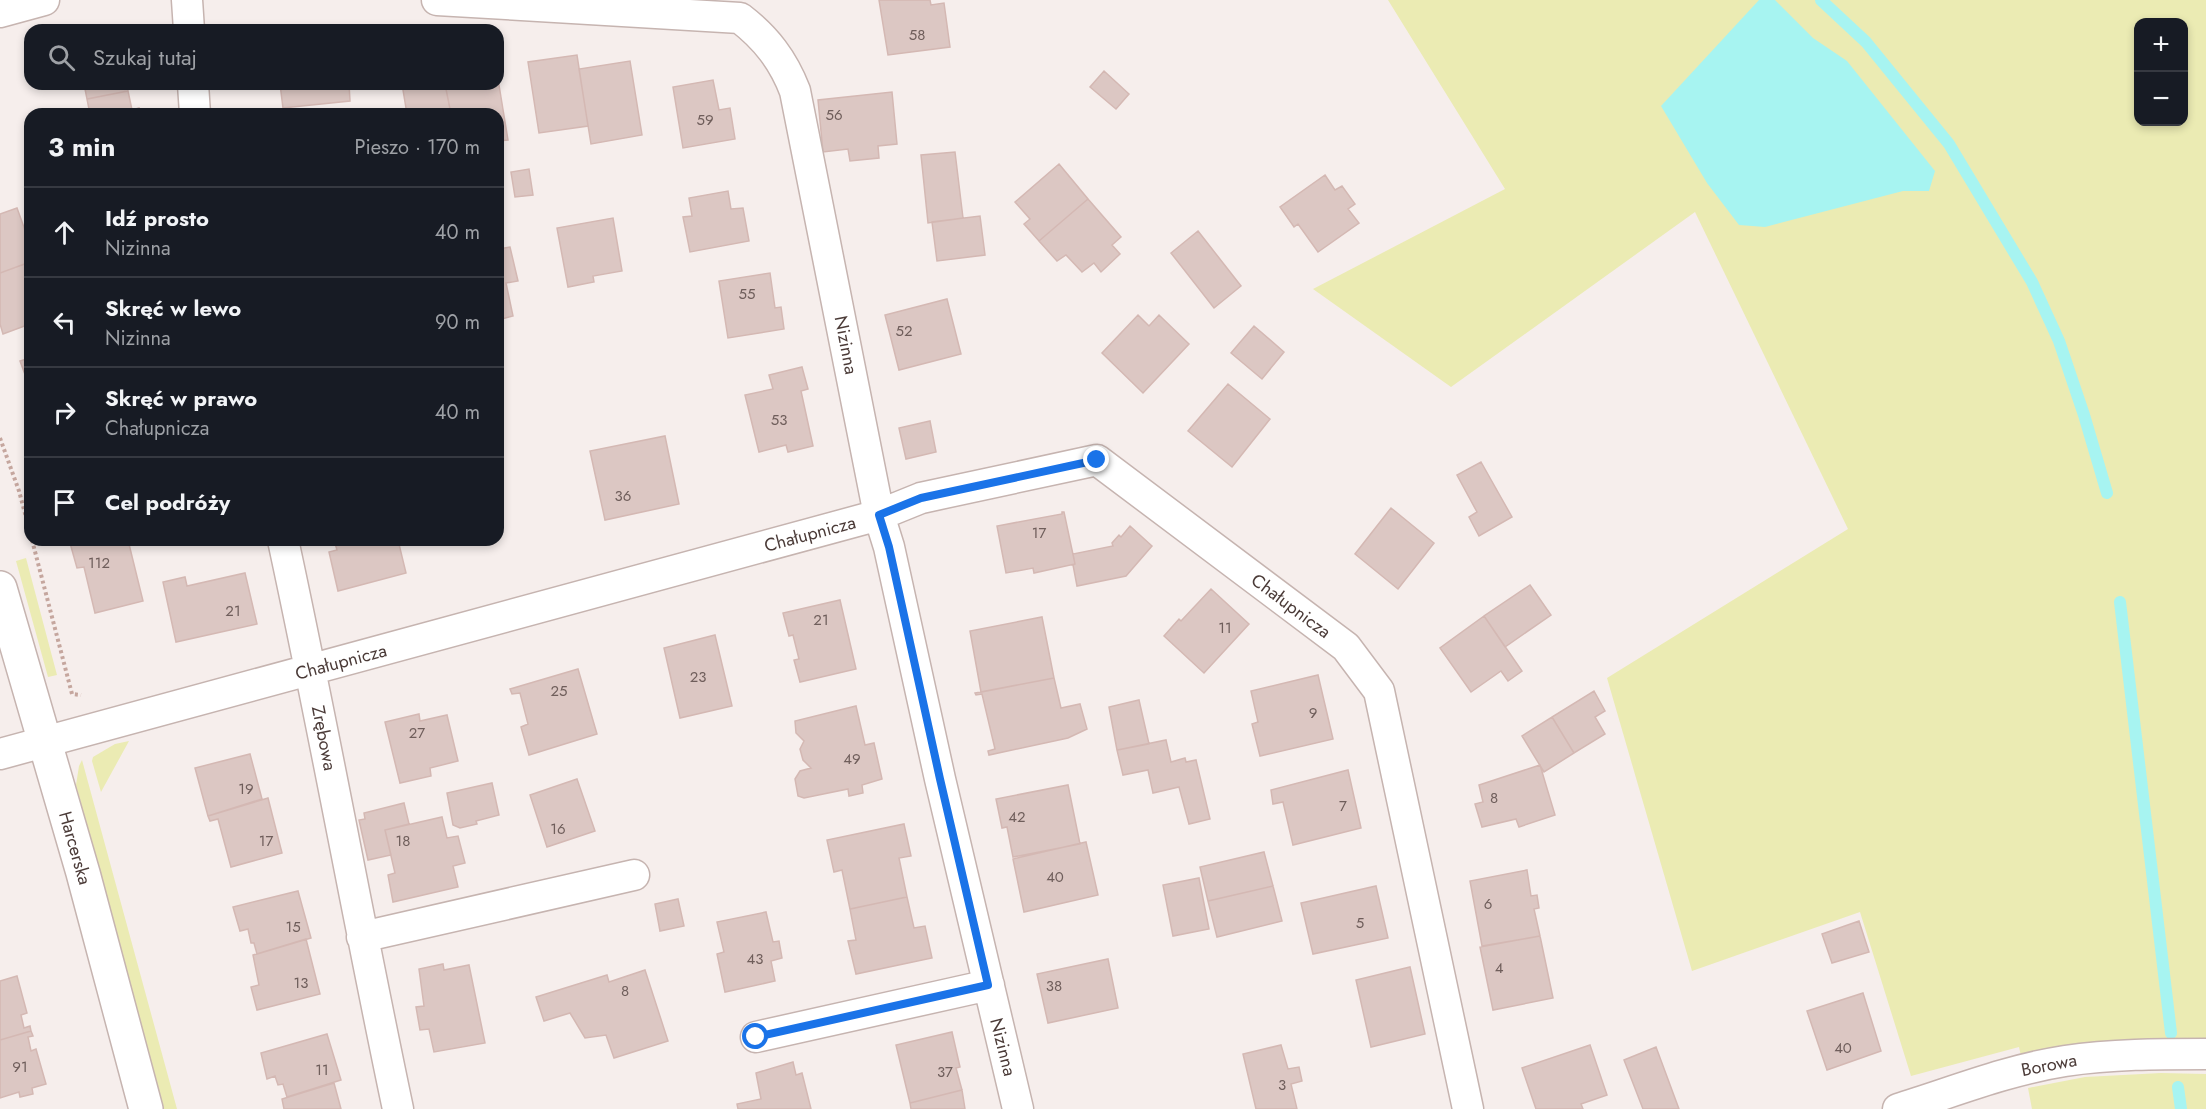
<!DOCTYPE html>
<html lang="pl">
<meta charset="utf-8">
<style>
body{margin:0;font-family:Jost,sans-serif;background:#20242c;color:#f1f3f6}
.controls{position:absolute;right:18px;top:18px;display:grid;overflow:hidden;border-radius:12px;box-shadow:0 3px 9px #0003}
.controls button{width:54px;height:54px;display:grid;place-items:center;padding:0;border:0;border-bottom:2px solid #363941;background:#171b24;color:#f1f3f6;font:30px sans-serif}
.stop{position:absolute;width:18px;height:18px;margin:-14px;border:4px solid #1a73e8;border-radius:50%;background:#fff}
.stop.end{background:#1a73e8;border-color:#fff;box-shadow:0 2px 6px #0008}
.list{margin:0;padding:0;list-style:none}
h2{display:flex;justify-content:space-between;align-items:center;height:78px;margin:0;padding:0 24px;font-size:26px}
h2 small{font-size:20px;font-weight:400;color:#9ea1a6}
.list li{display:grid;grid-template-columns:39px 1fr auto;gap:18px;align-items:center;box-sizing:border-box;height:90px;padding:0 24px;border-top:2px solid #363941}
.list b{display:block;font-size:22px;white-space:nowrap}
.list p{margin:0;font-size:20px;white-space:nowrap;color:#9ea1a6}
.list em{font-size:20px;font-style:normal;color:#9ea1a6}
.icon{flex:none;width:33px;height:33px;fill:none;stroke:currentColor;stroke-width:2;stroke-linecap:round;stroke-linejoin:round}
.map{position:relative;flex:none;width:2206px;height:1109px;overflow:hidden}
.search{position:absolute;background:#171b24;box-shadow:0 3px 9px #0003;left:24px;top:24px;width:480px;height:66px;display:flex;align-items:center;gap:15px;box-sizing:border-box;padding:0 21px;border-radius:18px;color:#9ea1a6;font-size:22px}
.panel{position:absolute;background:#171b24;box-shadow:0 3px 9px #0003;left:24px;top:108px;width:480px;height:438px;border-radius:18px}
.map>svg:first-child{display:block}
</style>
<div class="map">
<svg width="2206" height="1109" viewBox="0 0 2206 1109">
<rect width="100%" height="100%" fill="#f6eeec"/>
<!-- green -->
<path fill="#ebebb3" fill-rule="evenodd" d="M1388 0H2206V1042L2021 1056 2019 1047 1911 1076 1860 912 1692 971 1607 678 1848 529 1695 212 1451 387 1313 289 1505 189ZM2138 22H2184V122H2138Z
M26 558 57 675 48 677 16 561Z
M129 741 101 792 92 761 93 757 115 744Z
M82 760 177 1109H163L76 785 79 766Z
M2161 1073 2206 1074V1109H2032L2028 1088 2085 1077Z"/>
<!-- water -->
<path fill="#a7f4f1" d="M1759 0H1775L1813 38 1847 61 1935 171 1929 191H1903L1765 227 1739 225 1707 183 1661 106Z"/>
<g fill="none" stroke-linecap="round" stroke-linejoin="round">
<!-- stream -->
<path stroke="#a7f4f1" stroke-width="12" d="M1821 0 1866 42 1949 144 2032 282 2059 341 2084 415 2107 493
M2120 602 2171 1033
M2178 1087 2181 1109"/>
</g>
<!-- building -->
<path fill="#dcc7c3" stroke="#d4b8b3" stroke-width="1.5" d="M879 0H930L931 5 944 3 950 47 888 55Z
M577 55 588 126 539 133 528 62Z
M630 61 642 135 591 144 579 69Z
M1104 71 1129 94 1116 109 1090 87Z
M498 79 508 140 498 141V114H451L445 84H498Z
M713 80 719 110 730 108 735 139 683 148 673 87Z
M84 84H127L128 91 87 99Z
M280 84H349L350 101 283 108Z
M402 84H445L451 114H407Z
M128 91 132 110 139 108 140 114H90L87 99Z
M892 92 897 144 878 146 879 158 850 161 848 149 823 152 818 100Z
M955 152 963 218 928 223 921 155Z
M1059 164 1088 199 1039 241 1024 224 1030 219 1015 202Z
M529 169 533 195 515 197 511 172Z
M1325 175 1335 190 1342 186 1355 204 1348 209 1359 223 1318 252 1298 224 1294 227 1280 207Z
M728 191 731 209 743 208 749 241 690 252 683 217 692 216 689 198Z
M1088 199 1121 237 1112 245 1120 254 1101 272 1094 263 1082 272 1066 255 1057 261 1039 241Z
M17 208 30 244V262L0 273V214Z
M980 216 985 255 937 261 932 222Z
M613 218 622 271 593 276 594 282 568 287 557 228Z
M1198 231 1241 286 1214 308 1171 253Z
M498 246 499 249 510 247 518 281 506 283 513 316 498 320Z
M30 262V324L3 334 0 324V273Z
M770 273 775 308 781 307 784 329 728 338 719 281Z
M947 299 961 354 899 370 885 315Z
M1138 315 1149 326 1159 315 1189 344 1143 393 1102 353Z
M1254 326 1284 352 1262 379 1231 353Z
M30 358V388L20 361Z
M802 367 808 389 801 391 813 446 788 452 786 445 759 452 745 395 773 389 769 375Z
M1228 384 1270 419 1232 467 1188 431Z
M930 421 936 452 906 459 899 428Z
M665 436 679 504 605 520 590 451Z
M1481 462 1512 517 1479 536 1469 517 1477 512 1457 475Z
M1391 508 1434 543 1398 589 1355 554Z
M1062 512H1064L1075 564 1034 573 1033 568 1006 573 997 526 1062 514Z
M1130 526 1152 546 1126 576 1077 586 1073 565 1075 564 1073 554 1113 546 1112 543 1119 535 1121 537Z
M81 540H128L143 601 95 613 84 567 77 568 70 543Z
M334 540H398L406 573 338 591 329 552 337 550Z
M245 573 257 624 176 642 163 582 185 577 187 586Z
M1530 585 1551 615 1505 647 1484 616Z
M1211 589 1249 624 1204 673 1164 636 1179 619 1181 621Z
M840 600 856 669 800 682 794 660 799 659 793 635 789 636 783 613Z
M1484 616 1522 671 1508 681 1501 671 1471 692 1440 648Z
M1042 617 1054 678 981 692 970 631Z
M715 635 732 706 680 718 664 648Z
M578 669 597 734 529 755 521 727 528 724 520 693 512 694 510 689Z
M1318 675 1333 739 1260 756 1252 724 1258 722 1251 691Z
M1054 678 1061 708 1080 704 1087 729 1068 738 989 755 988 751 995 749 982 694 976 695 975 693Z
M1594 691 1605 711 1595 717 1605 734 1574 753 1552 717Z
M1139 700 1149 744 1117 750 1109 707Z
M856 706 865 745 874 743 882 779 862 785 863 793 849 796 848 789 804 798 798 796 795 779 800 771 811 768 803 760 800 749 804 741 796 733 795 721Z
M419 714 420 721 447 715 458 761 430 768 431 776 400 783 385 722Z
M1552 717 1574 753 1544 772 1522 736Z
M1166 740 1171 762 1185 758 1186 762 1196 760 1210 819 1189 824 1179 787 1153 793 1148 770 1123 775 1117 750Z
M250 754 262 799 208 816 195 768Z
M1540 765 1555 815 1519 827 1516 819 1482 827 1475 804 1483 802 1479 785Z
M1348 770 1361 828 1293 845 1283 802 1273 804 1271 790Z
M577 779 595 831 547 847 530 795Z
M492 783 499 815 476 821 477 824 460 828 453 825 447 793Z
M1068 785 1080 844 1013 857 1007 827 1002 828 996 799Z
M268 798 282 853 231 867 218 819 210 821 208 816Z
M404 803 409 824 385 830 391 855 368 860 359 820 365 819 364 813Z
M442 817 447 838 458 836 465 863 453 866 458 887 393 902 388 875 395 873 385 830Z
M904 824 911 856 899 858 907 897 850 909 842 870 834 872 827 840Z
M1086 842 1098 895 1024 912 1013 859Z
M1264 852 1273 886 1208 901 1200 867Z
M1527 870 1531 896 1537 895 1539 908 1534 909 1540 936 1482 946 1470 881Z
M1199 878 1209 929 1173 936 1163 885Z
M1273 886 1282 921 1217 937 1208 901Z
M1376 886 1388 938 1313 954 1301 903Z
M298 891 311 938 257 954 254 943H251L248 929 240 931 233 907Z
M907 897 914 928 925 926 932 958 856 974 848 941 856 940 850 909Z
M678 899 684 926 660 931 655 904Z
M766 912 773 942 779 941 782 958 771 961 775 981 725 992 717 954 724 952 717 922Z
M1859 921 1869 952 1832 963 1822 934Z
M1540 936 1553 998 1493 1010 1480 947Z
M306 939 320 994 257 1010 251 987 259 985 253 955Z
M1108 959 1118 1008 1048 1023 1037 974Z
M443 964 444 970 469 965 485 1043 434 1052 429 1029 420 1030 416 1007 424 1006 419 969Z
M1410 967 1425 1034 1371 1047 1356 980Z
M645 970 668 1041 614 1058 606 1035 585 1038 570 1013 544 1021 536 997 607 975 609 982Z
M17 976 27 1013 21 1015 24 1028 30 1026 31 1031 0 1040V981Z
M1863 993 1881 1051 1827 1070 1807 1011Z
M31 1031 33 1036 28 1037 31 1051 36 1049 46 1084 32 1088 33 1094 20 1097 19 1092 0 1098V1040Z
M952 1032 960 1067 956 1068 962 1090 910 1103 896 1045Z
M327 1034 341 1080 287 1097 283 1084 278 1085 275 1076 267 1079 261 1053Z
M1281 1045 1288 1069 1299 1067 1302 1081 1291 1084 1297 1109H1256L1243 1054Z
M1590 1045 1607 1095 1581 1104 1583 1109H1536L1522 1068Z
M1656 1047 1679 1109H1643L1624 1060Z
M793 1062 796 1075 802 1073 811 1109H738L737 1104 761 1099 756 1073Z
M334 1083 341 1109H284L282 1099Z
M962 1090 965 1109H911L910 1103Z"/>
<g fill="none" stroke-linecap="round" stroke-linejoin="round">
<!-- minor casing -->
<g stroke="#c6b4b0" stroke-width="33">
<path id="minor" d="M187 0 189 30
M437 0 740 18C766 38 783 60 795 91L879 515 889 547 940 779 1018 1109
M0 12 44 0
M193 84 195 114
M283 540C324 729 358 920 398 1109
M0 754 879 515 921 498 1097 460 1346 647 1379 691 1468 1109
M362 937 634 875
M756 1037 989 985
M1898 1109C1953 1092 2007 1070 2065 1061 2112 1054 2158 1054 2206 1054"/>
</g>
<!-- tertiary casing -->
<g stroke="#c6b4b0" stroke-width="36">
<path id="tertiary" d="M0 588 83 873 146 1109"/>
</g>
<!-- path -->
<path stroke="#c5a69e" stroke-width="4" stroke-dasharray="3 3" stroke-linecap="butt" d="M0 438 19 491 30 532
M32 540 72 694 81 695"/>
<!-- minor -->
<use href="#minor" stroke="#fff" stroke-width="30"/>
<!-- tertiary -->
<use href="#tertiary" stroke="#fff" stroke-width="33"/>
</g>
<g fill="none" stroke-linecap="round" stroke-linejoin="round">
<!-- route -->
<path stroke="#1a73e8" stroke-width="8" d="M756 1037 988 985 940 779 889 547 879 515 921 498 1097 460"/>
</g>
<g text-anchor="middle" stroke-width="5" stroke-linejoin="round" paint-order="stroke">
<!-- number labels -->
<g font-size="15" fill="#6f5e5b">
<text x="917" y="40">58</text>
<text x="834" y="120">56</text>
<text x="705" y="125">59</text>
<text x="747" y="299">55</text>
<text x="904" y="336">52</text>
<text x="779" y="425">53</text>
<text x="623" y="501">36</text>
<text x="1039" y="538">17</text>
<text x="99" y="568">112</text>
<text x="233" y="616">21</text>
<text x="821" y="625">21</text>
<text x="1225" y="633">11</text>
<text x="698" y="682">23</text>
<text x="559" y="696">25</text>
<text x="1313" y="718">9</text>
<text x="417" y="738">27</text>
<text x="852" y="764">49</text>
<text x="246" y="794">19</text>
<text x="1494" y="803">8</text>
<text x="1343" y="811">7</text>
<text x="1017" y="822">42</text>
<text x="558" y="834">16</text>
<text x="266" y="846">17</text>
<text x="403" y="846">18</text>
<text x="1055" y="882">40</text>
<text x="1488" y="909">6</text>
<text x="1360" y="928">5</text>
<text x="293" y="932">15</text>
<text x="755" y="964">43</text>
<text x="1499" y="973">4</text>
<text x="301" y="988">13</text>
<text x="1054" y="991">38</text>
<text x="625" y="996">8</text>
<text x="1843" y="1053">40</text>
<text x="20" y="1072">91</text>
<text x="322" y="1075">11</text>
<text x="945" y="1077">37</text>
<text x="1282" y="1090">3</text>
</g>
<!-- street labels -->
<g font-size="18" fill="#4b3b38" stroke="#fff">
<text transform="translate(846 345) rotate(79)" y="6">Nizinna</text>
<text transform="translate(810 534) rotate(-15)" y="6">Chałupnicza</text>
<text transform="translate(1291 606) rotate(37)" y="6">Chałupnicza</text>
<text transform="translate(341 662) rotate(-15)" y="6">Chałupnicza</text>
<text transform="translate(324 738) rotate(79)" y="6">Zrębowa</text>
<text transform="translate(75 848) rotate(74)" y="6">Harcerska</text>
<text transform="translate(1003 1047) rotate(76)" y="6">Nizinna</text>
<text transform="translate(2049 1065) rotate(-11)" y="6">Borowa</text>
</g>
</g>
</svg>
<div class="controls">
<button>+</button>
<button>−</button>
</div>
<div class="stop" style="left:756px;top:1037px"></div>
<div class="stop end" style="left:1097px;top:460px"></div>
<div class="search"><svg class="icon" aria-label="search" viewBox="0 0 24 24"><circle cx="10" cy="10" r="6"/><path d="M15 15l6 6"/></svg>Szukaj tutaj</div>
<section class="panel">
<h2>3 min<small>Pieszo · 170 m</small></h2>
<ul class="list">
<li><svg class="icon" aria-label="ahead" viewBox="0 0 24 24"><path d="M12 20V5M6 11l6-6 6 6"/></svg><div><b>Idź prosto</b><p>Nizinna</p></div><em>40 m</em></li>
<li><svg class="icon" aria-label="left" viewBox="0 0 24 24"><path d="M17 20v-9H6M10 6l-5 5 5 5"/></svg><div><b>Skręć w lewo</b><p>Nizinna</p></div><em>90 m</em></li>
<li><svg class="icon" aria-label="right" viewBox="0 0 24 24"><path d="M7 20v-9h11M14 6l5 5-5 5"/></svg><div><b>Skręć w prawo</b><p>Chałupnicza</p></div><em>40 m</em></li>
<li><svg class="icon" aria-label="arrive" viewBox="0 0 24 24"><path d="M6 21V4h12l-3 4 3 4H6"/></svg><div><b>Cel podróży</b></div></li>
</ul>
</section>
</div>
